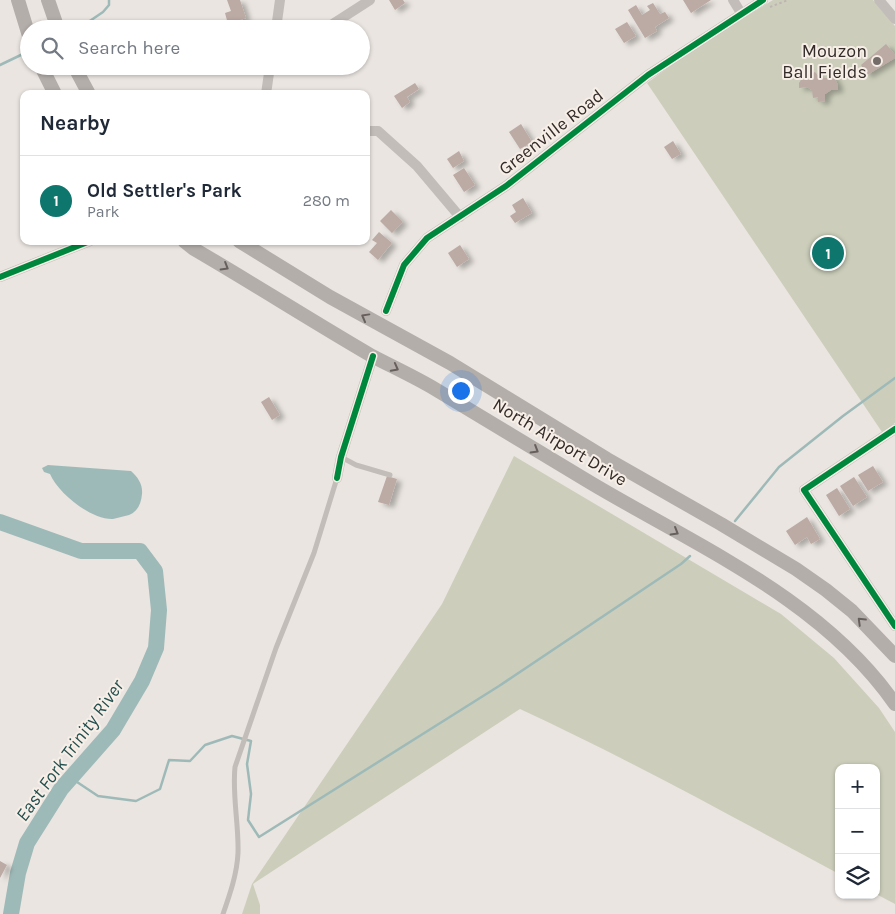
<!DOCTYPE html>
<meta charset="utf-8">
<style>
body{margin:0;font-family:Karla,sans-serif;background:#f6f6f7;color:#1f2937}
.controls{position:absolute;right:15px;bottom:15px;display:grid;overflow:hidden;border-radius:10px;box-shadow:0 1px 4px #0004}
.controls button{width:45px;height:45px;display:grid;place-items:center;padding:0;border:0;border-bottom:1px solid #e0e1e3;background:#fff;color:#1f2937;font:25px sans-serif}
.you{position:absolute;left:460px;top:390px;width:18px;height:18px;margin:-12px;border:4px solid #fff;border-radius:50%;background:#1a73e8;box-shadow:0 0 0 8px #1a73e833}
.badge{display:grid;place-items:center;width:32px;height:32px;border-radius:50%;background:#0f766e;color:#fff;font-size:16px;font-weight:700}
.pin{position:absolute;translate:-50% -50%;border:2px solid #fff;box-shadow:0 1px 5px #0006}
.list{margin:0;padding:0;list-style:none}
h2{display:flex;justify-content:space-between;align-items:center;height:65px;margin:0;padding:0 20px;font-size:21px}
h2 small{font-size:16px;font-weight:400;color:#747a83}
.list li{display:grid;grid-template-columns:32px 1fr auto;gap:15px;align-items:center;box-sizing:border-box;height:90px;padding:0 20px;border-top:1px solid #e0e1e3}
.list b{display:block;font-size:19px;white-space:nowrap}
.list p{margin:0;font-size:16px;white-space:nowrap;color:#747a83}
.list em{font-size:16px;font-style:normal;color:#747a83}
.icon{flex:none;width:28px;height:28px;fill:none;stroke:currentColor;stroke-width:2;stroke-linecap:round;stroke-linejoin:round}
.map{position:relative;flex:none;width:895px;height:914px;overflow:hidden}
.search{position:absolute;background:#fff;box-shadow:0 1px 4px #0004;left:20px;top:20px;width:350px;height:55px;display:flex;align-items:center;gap:12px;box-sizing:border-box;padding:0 18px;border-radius:28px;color:#747a83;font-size:19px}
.panel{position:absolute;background:#fff;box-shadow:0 1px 4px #0004;left:20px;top:90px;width:350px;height:155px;border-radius:10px}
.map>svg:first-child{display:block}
</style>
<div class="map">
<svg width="895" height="914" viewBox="0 0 895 914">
<defs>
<filter id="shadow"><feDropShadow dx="5" dy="3" stdDeviation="2.5" flood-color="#0004"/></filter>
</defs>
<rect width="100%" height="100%" fill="#eae5e0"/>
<!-- green -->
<path fill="#cccebb" d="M773 0H873L895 26V423L882 432 647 83 691 51Z
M514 456 781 614 834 658 879 708 895 732V904L876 894V768H839V874C733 817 628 759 520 709L253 884 260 905V914H242L252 884 442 604Z"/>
<!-- water -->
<path fill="#9ebab8" d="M48 465 131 471C138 477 143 485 142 494 141 506 136 514 125 516 121 517 117 518 113 519 91 520 58 493 50 474L44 472 42 468Z"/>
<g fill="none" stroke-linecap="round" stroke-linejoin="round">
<!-- stream -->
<path stroke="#9ebab8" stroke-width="2.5" d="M78 29 103 12 109 5V0
M0 65 25 53
M735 521 779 467 843 416 895 378
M71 778 98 796 136 801 160 789 169 760 190 761 205 745 232 736 251 741 247 764 251 794 248 820 259 837 499 686 681 564 690 556"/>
<!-- river -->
<path stroke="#9ebab8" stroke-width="16" d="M0 522 81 551H140L155 571 159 610 156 648 142 681 113 730 61 789 27 843 18 873 11 914"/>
</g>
<!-- building -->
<path fill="#bcaaa4" filter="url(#shadow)" d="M227 0H240L246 18 228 24 225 13 231 11Z
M389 0H403L405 3 395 10Z
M683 0H711L691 13Z
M653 3 660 14 665 12 669 18 655 27 657 31 645 38 628 10 636 5 642 15 650 10 647 6Z
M627 22 636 36 624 43 615 29Z
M886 44 895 55V58L867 75 861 65Z
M815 72 819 77 827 78 832 74 838 85V90H831L825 94V101L818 102V97L813 98 812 90 807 87 799 88V83L804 75 808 73 811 74Z
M415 83 419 89 407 97 410 102 402 108 394 96Z
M521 124 532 142 520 149 509 132Z
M673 141 681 154 672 159 664 147Z
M459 151 464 161 453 168 447 159Z
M464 168 475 185 464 192 453 175Z
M523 198 532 213 515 223 510 216 516 212 512 205Z
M391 210 403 222 392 233 380 221Z
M379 232 392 243 378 260 369 252 377 243 372 240Z
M460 245 469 259 457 267 448 253Z
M269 397 280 415 272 420 261 402Z
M873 466 883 482 868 491 858 475Z
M387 476 397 479 389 505 378 502Z
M854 477 867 497 853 506 840 486Z
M837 488 850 509 839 516 826 495Z
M807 517 820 539 811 544 807 537 795 545 786 531Z
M0 861 7 865 0 878Z"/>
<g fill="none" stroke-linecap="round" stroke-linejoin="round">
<!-- path -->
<path stroke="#bcb5b1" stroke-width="2" stroke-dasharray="2.5 2.5" stroke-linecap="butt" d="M770 7 788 0"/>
<!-- lane -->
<path stroke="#c3bdb9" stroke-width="5" d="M341 457 356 465 390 475
M223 914C230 894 237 874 238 853 239 825 232 795 235 767L276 648 314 553 337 478"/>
<!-- street -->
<path stroke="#c3bdb9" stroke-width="10" d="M733 0 741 13
M879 0 895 19
M276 29 280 0
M325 29 370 0
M266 94 270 66
M366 131H378L417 166 460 217
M0 277 90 241
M386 311 404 265 427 238 506 186 648 75 763 0
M895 429 804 490 895 626
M337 478 341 457 373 356"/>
<!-- secondary -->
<path stroke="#b4aeaa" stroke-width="14" d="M18 0 29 36
M48 0 58 29
M41 66 55 94
M74 66 89 94
M184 241 194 249C254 284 312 321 372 356 393 367 415 377 435 389 487 420 539 452 591 483 697 546 823 600 895 704
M239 241 330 297 450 363 607 459 721 524 796 569 826 590 852 611 895 656"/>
<!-- cycleway casing -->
<g stroke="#f7efe7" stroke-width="9">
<path id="cycleway" d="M0 277 90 241
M386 311 404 265 427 238 506 186 648 75 763 0
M895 429 804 490 895 626
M337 478 341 457 373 356"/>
</g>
<!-- cycleway -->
<use href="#cycleway" stroke="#00873e" stroke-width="6"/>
</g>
<!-- one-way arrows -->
<defs><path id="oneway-chevron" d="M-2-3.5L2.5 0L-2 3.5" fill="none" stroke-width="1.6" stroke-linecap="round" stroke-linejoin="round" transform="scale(1.25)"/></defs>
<g stroke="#675f5c">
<use href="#oneway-chevron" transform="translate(225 267) rotate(31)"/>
<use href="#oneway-chevron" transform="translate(365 317) rotate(-151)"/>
<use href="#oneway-chevron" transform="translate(395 368) rotate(28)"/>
<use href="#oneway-chevron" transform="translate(535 450) rotate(31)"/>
<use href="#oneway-chevron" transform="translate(675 532) rotate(30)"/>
<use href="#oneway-chevron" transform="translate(861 621) rotate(-136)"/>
</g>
<!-- markers -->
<circle fill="#736c68" stroke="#f7efe7" stroke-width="2" cx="877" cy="61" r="5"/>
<g text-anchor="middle" stroke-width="4" stroke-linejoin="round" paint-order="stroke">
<!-- poi labels -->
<g font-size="18" fill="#332b28" stroke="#f7efe7" text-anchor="end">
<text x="867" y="57">Mouzon<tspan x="867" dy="21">Ball Fields</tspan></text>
</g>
<!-- street labels -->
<g font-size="18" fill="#332b28" stroke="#f7efe7">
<text transform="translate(551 132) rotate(-38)" y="6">Greenville Road</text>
<text transform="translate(560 442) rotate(31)" y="6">North Airport Drive</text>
</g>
<!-- water labels -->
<g font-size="19" font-style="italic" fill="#234f4f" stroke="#f7efe7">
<text transform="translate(69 750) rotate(-54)" y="7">East Fork Trinity River</text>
</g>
</g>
</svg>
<div class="controls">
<button>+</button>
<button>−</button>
<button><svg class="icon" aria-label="layers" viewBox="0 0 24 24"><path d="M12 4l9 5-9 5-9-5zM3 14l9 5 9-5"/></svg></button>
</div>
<div class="you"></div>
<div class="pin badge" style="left:828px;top:253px">1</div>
<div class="search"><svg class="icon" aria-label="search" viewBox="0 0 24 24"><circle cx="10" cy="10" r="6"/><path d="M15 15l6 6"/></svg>Search here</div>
<section class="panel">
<h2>Nearby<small></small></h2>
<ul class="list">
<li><span class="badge">1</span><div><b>Old Settler's Park</b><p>Park</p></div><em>280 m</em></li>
</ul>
</section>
</div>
